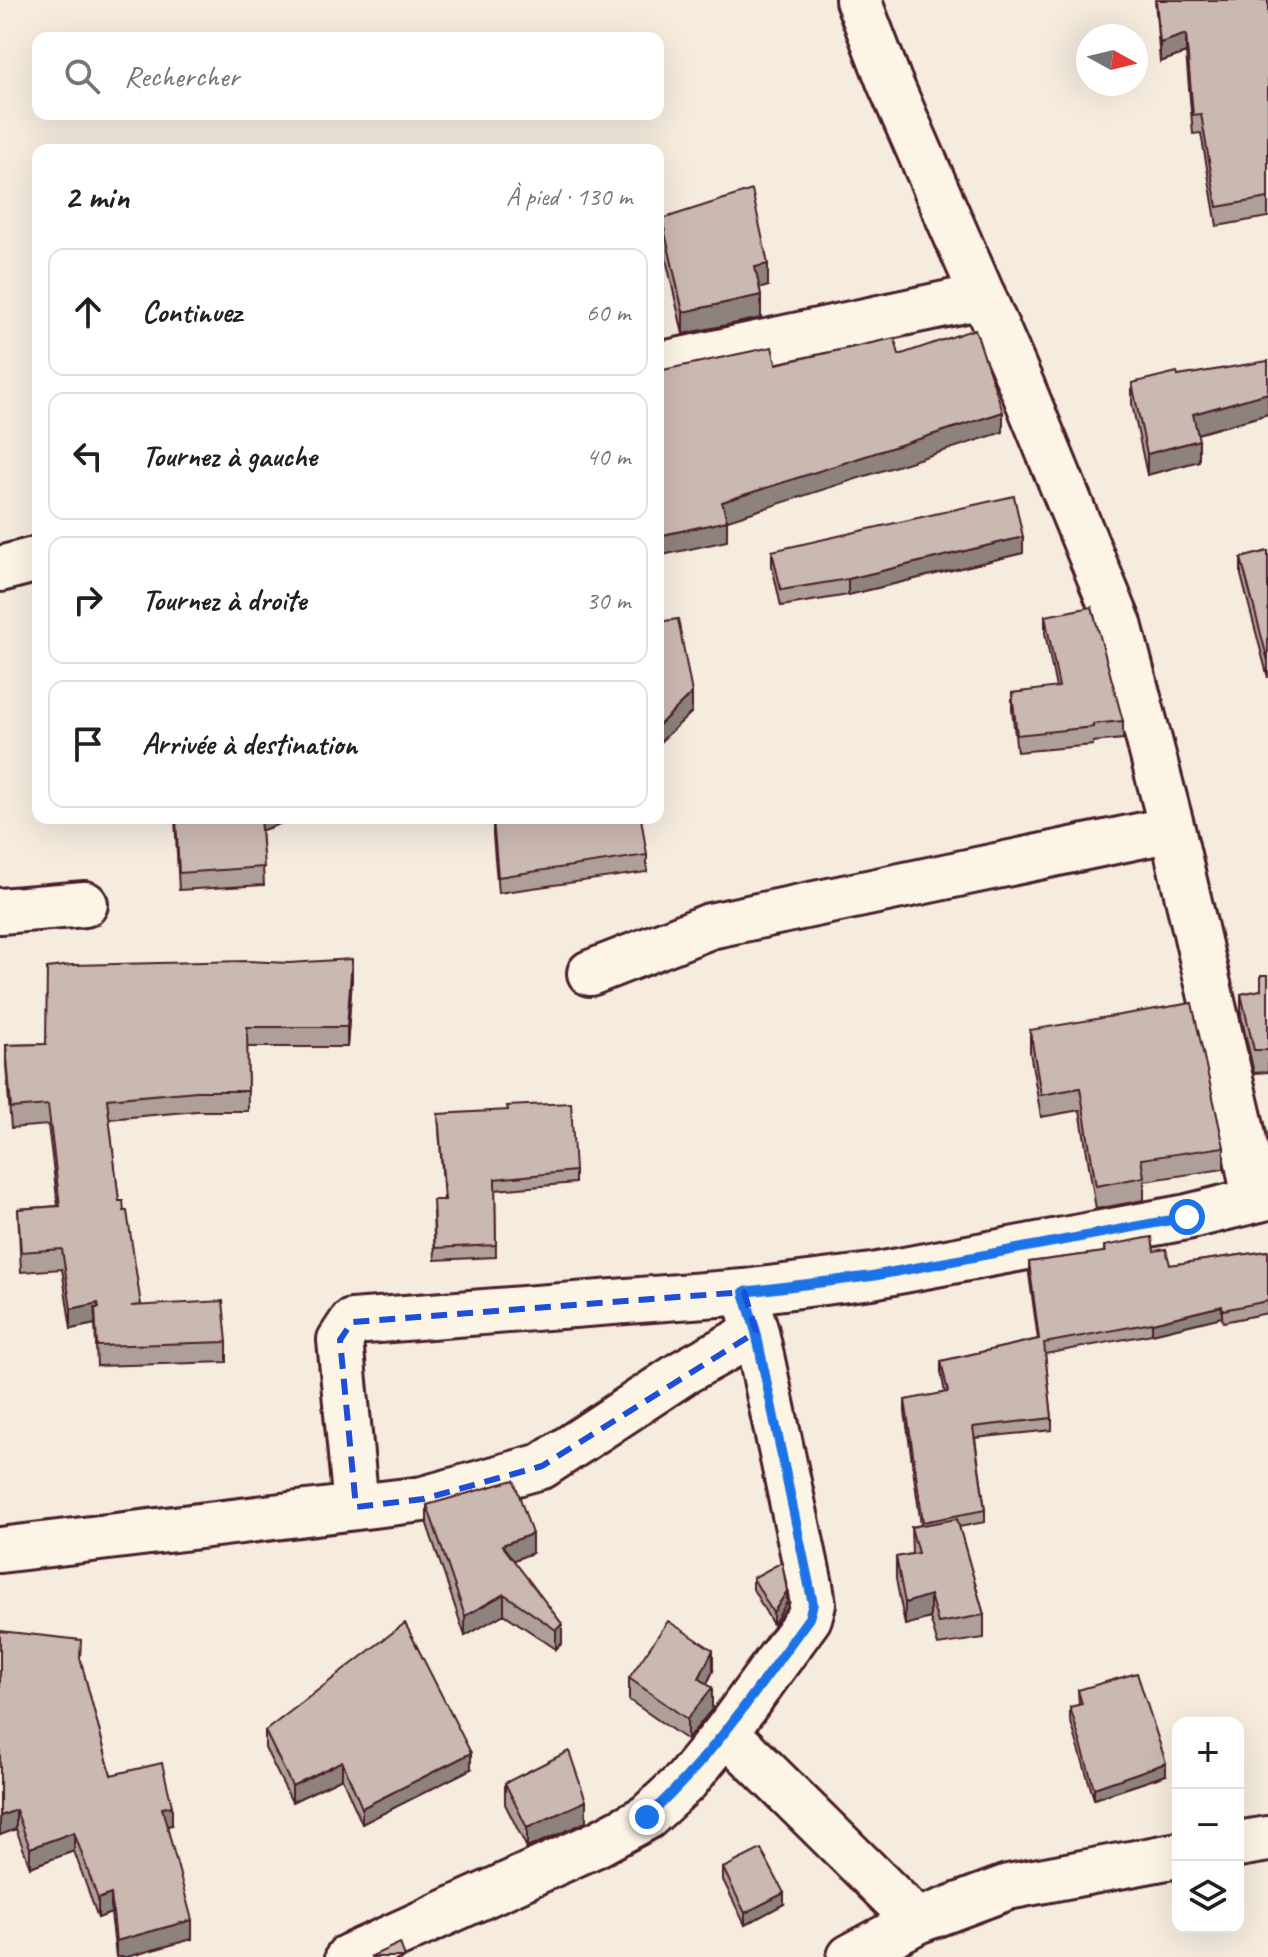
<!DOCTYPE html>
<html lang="fr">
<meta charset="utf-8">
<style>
body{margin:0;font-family:Caveat,sans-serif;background:#f2f2f2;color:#202124}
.controls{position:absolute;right:24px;bottom:24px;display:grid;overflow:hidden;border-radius:16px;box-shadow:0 8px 32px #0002}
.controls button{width:72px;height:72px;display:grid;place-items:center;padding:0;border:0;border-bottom:2px solid #e0e0e0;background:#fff;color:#202124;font:40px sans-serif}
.compass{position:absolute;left:1076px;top:24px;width:72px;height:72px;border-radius:50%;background:#fff;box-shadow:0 8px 32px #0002;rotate:98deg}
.stop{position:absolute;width:24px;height:24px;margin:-18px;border:6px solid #1a73e8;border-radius:50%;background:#fff}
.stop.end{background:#1a73e8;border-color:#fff;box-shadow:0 2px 8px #0008}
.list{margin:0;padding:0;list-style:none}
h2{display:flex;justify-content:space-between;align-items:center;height:104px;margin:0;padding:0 32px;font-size:34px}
h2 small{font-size:26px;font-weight:400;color:#757577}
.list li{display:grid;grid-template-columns:52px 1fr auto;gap:24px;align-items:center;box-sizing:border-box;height:128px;margin:0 16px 16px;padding:0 16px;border:2px solid #e0e0e0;border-radius:16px}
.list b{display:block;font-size:30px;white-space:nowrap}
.list em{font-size:26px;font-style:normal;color:#757577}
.icon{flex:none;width:44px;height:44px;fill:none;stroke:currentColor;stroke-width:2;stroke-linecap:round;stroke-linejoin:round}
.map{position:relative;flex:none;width:1268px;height:1957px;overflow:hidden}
.search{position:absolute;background:#fff;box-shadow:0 8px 32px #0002;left:32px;top:32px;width:632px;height:88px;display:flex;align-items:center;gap:20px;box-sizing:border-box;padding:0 28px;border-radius:16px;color:#757577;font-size:30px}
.panel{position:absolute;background:#fff;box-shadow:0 8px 32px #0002;left:32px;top:144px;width:632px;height:680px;border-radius:16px}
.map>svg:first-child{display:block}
</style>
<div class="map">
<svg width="1268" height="1957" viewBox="0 0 1268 1957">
<rect width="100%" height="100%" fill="#f5ecde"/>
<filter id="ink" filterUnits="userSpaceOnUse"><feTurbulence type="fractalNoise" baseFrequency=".0125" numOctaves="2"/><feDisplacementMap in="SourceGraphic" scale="16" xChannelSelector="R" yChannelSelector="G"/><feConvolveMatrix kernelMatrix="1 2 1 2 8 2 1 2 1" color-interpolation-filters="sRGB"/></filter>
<g filter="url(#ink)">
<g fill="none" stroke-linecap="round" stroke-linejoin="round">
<!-- minor casing -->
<g stroke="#4a1f2b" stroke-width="50">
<path id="minor" d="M858 0 889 81 1021 384 1119 624 1172 829 1241 1126 1255 1200
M658 365 983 296
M0 569 38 559
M0 911 85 904
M590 973 710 926 1172 829
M356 1507 340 1340 352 1322 744 1292 872 1276 1187 1217 1268 1197
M0 1550 423 1499 542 1466 684 1372 756 1332
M726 1732 917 1921
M1238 1844 1268 1839
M348 1957 597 1844 647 1817 686 1781 726 1732 809 1618 813 1604 810 1585 756 1332 744 1292
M850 1957 917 1921 1008 1887 1178 1855"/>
</g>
<!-- minor -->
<use href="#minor" stroke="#fcf5e5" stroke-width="44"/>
</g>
<!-- wall -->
<path fill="#ae9f98" stroke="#4a1f2b" stroke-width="2" d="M1155 0H1268V217L1217 226 1201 133 1193 134 1186 53 1160 62Z
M662 219 768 286 760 288 761 318 683 334 662 241Z
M1178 376 1268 414 1197 434 1199 461 1147 475 1132 404V383Z
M772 551 1023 553 848 595 781 606 772 566Z
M1268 551V678L1241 575V558Z
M1045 616 1123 721V739L1093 742V745L1017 752 1012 710V693L1056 688 1045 633Z
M175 818H296L261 830 264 885 179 890Z
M493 819 647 855V872L498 893 493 835Z
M1268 975V1072L1254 1073 1241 1016V994L1261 990Z
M352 979 347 1047H247L248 1111H197L109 1119 119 1201 141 1306 227 1342V1362L97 1366 95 1324 71 1329 62 1269 21 1272 18 1209 58 1206 48 1125 11 1128 6 1065V1045L46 1044Z
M1030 1030 1224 1147V1169L1144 1181V1200L1096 1209 1080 1110 1041 1117 1030 1052Z
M438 1114 575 1171V1183L495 1190 496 1257 435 1260 433 1212 444 1200Z
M1104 1246 1154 1251 1170 1265 1268 1251V1313L1223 1322 1222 1317 1152 1334 1045 1354 1052 1418V1430L975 1438 985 1510V1522L959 1527 984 1615V1638L938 1645 930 1618 905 1625 896 1579V1557L912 1554 911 1527 921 1525 905 1412V1400L945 1393 941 1372V1361L1038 1339 1029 1274V1262L1104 1252Z
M427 1505 532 1553 513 1560 562 1624V1643L556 1649 504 1614 465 1636 427 1524Z
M753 1578 787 1602 773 1625 753 1589Z
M81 1662 111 1775 172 1825 167 1826 192 1939 127 1957H116L111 1913 98 1918 74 1851 30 1867 16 1829 0 1835Z
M713 1671 707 1684 712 1709 687 1740 629 1700V1678Z
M1078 1690 1166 1775 1094 1799 1070 1719V1707L1079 1705Z
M265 1731 471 1769 362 1824 342 1778 292 1802 265 1748Z
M505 1783 586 1822 527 1848 505 1804Z
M723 1868 784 1904 745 1925 723 1880Z"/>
<!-- shaded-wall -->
<path fill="#8d827c" stroke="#4a1f2b" stroke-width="2" d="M1186 34V53L1160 62V43Z
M768 264V286L755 290V267Z
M761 295V318L683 334V312Z
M1268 393V414L1193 435V414Z
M1003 412V432L722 522V502Z
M1199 440V461L1147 475V454Z
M727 521V541L658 556V536Z
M1023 537V553L848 595V579Z
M692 693V712L658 744V726Z
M260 818H296L260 831Z
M352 959V979L347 1047V1027Z
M98 1303V1323L95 1308V1324L71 1329V1309Z
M1222 1306V1317L1152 1334V1323Z
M532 1534V1553L502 1565V1545Z
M787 1591V1602L773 1625V1613Z
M504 1594V1614L465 1636V1616Z
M930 1595V1618L905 1625V1603Z
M562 1624V1643L556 1649V1630Z
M713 1650V1671L699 1700V1678Z
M712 1688V1709L687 1740V1719Z
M471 1753V1769L362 1824V1808Z
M342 1761V1778L292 1802V1786Z
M1166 1763V1775L1094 1799V1788Z
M586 1801V1822L527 1848V1828Z
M172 1806V1825L162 1827V1808Z
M16 1810V1829L0 1835V1816Z
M74 1832V1851L30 1867V1848Z
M784 1893V1904L745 1925V1913Z
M111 1894V1913L98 1918V1899Z
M192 1920V1939L127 1957H116V1941Z"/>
<!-- building -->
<path fill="#cab9b1" stroke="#4a1f2b" stroke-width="2" d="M1156 0H1268V198L1217 207 1201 114 1193 115 1186 34 1160 43Z
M752 190 768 264 755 267 761 295 683 312 662 219Z
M975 329 1003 412 722 502 727 521 658 536V369L663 370 772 347 776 364 895 338 899 355Z
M1268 361V393L1193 414 1199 440 1147 454 1132 383 1177 372 1178 376Z
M1014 496 1023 537 848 579 781 590 772 551Z
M1268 551V661L1241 558Z
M1092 607 1123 721 1093 724V727L1017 735 1012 693 1059 687 1045 616Z
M678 619 692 693 658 726V622Z
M176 818H260L264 867 179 873Z
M496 818H641L647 855 498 877 493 819Z
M352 959 347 1027H247L248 1091H197L107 1099 119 1201H123L124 1211H127L141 1305 131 1306 223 1301 227 1342 97 1346 95 1308H99L98 1303 71 1309 62 1249 21 1252 18 1209 60 1206 48 1105 11 1108 6 1045 46 1044 47 968 72 965 247 961 289 963Z
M1261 975H1268V1050H1254L1241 994 1261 990Z
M1192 1003 1224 1147 1141 1159 1144 1177 1096 1186 1080 1088 1041 1095 1030 1030Z
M571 1103 575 1171 495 1179 496 1245 435 1248 433 1200H445L438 1114 508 1110 507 1106Z
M1152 1237 1154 1251 1166 1249 1170 1265 1268 1251V1301L1223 1310 1222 1306 1152 1323 1044 1343 1052 1418 973 1427 985 1510 923 1522 905 1400 948 1392 941 1361 1039 1339 1029 1262 1105 1252 1104 1246Z
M514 1480 532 1534 502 1545 562 1624 556 1630 504 1594 465 1616 427 1505Z
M957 1519 984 1615 938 1623 930 1595 905 1603 896 1557 918 1553 911 1527Z
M782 1562 787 1591 773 1613 753 1578Z
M668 1621 713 1650 699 1678 712 1688 687 1719 629 1678Z
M405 1623 471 1753 362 1808 342 1761 292 1786 265 1731Z
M0 1631 81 1640 80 1658 111 1775 162 1763 172 1806 162 1808 192 1920 116 1941 111 1894 98 1899 74 1832 30 1848 16 1810 0 1816Z
M1137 1673 1166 1763 1094 1788 1070 1707 1082 1704 1078 1690Z
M569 1751 586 1801 527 1828 505 1783Z
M761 1849 784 1893 745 1913 723 1868Z
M400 1943 405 1957H370Z"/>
</g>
<g fill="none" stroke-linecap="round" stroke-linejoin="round" filter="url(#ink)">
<!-- route -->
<path stroke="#1a73e8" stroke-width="10" d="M647 1817C712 1757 757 1689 809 1618L813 1604 756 1332 744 1292 872 1276 1187 1217"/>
</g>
<!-- marked area -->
<path fill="none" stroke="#1d4ed8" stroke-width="6" stroke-dasharray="16 10" stroke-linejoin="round" d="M744 1292 756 1332 542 1466 423 1499 356 1507 340 1340 352 1322Z"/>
</svg>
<div class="controls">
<button>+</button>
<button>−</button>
<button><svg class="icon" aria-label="layers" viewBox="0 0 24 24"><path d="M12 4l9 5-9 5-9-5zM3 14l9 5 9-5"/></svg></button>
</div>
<svg class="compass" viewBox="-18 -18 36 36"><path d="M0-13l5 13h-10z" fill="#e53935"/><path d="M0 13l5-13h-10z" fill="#757577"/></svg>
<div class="stop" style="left:1187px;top:1217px"></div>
<div class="stop end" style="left:647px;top:1817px"></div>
<div class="search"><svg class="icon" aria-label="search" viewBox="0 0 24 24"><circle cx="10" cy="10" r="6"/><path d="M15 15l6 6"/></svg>Rechercher</div>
<section class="panel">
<h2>2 min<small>À pied · 130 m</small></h2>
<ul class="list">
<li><svg class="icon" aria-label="ahead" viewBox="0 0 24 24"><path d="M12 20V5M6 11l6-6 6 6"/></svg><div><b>Continuez</b></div><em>60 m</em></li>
<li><svg class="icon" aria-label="left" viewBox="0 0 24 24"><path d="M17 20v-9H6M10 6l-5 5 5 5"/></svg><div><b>Tournez à gauche</b></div><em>40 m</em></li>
<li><svg class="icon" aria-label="right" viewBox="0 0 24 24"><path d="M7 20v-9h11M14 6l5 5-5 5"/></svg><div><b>Tournez à droite</b></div><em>30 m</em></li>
<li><svg class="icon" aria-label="arrive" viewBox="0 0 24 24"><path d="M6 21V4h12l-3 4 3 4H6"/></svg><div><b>Arrivée à destination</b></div></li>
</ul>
</section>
</div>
